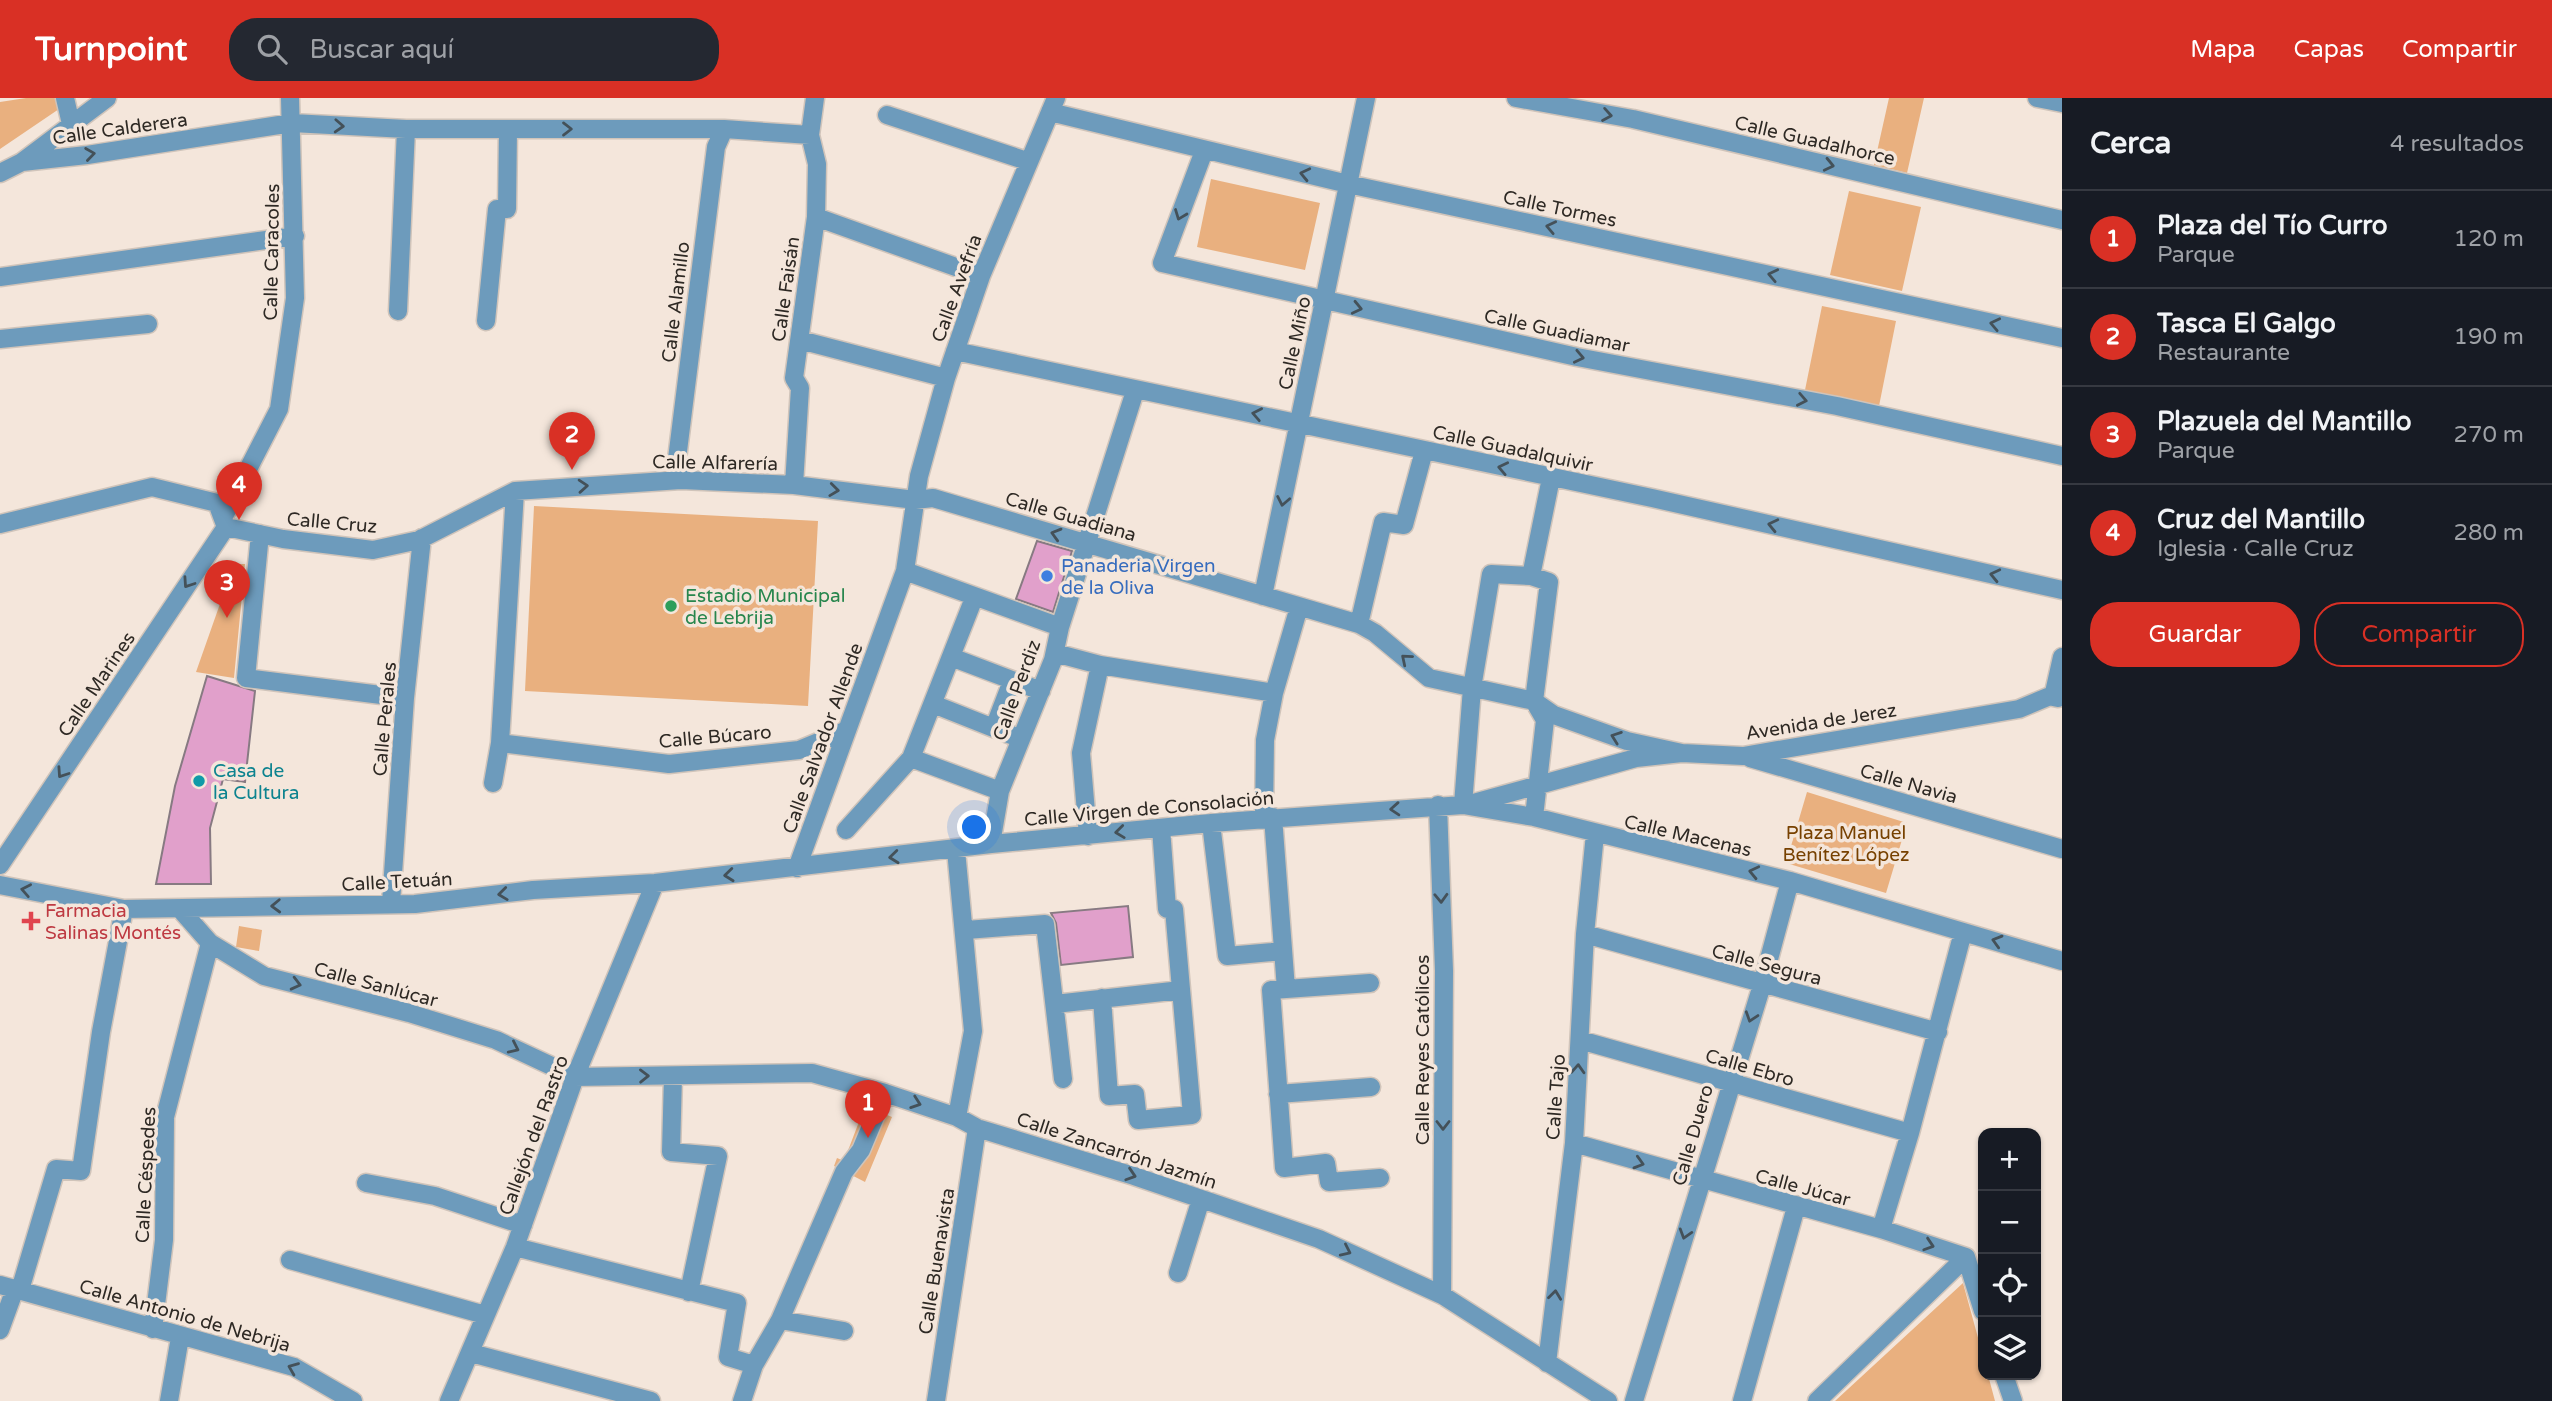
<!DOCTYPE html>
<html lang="es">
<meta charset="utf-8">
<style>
body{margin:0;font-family:"Varela Round",sans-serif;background:#242831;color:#f1f3f6}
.controls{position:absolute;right:21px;bottom:21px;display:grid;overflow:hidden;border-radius:14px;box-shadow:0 2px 5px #0004}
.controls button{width:63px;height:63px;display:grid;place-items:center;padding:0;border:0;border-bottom:2px solid #363941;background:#171b24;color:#f1f3f6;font:35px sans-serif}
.you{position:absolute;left:975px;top:730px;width:24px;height:24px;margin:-18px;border:5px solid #fff;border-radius:50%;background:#1a73e8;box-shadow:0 0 0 10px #1a73e833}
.badge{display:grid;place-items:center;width:46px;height:46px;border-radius:50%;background:#d93025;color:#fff;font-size:23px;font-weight:700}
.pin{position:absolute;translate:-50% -58px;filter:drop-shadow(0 2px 4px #0008)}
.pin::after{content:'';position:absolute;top:37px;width:24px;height:21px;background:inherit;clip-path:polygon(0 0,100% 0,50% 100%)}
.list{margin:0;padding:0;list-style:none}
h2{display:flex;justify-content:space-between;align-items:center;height:91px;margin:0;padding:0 28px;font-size:30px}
h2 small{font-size:23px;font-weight:400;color:#9ea1a6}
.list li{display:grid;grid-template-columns:46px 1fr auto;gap:21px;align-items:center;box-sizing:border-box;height:98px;padding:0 28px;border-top:2px solid #363941}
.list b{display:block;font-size:26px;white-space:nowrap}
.list p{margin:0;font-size:23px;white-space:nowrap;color:#9ea1a6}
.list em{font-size:23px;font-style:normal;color:#9ea1a6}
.actions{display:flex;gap:14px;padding:21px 28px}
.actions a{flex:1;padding:16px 0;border:2px solid #d93025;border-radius:28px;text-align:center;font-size:24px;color:#d93025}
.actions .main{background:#d93025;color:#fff}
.icon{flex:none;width:38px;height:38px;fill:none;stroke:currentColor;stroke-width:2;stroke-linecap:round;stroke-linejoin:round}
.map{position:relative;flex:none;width:2062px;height:1303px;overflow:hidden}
header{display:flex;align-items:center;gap:42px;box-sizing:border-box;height:98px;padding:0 35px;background:#d93025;color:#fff}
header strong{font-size:33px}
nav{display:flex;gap:38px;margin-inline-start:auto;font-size:24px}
.search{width:490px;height:63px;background:#242831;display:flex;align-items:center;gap:18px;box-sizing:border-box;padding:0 24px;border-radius:28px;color:#9ea1a6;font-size:26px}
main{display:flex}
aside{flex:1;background:#171b24}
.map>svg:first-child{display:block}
</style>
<header>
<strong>Turnpoint</strong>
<div class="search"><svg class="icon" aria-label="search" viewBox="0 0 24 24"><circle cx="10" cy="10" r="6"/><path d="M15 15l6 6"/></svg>Buscar aquí</div>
<nav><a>Mapa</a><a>Capas</a><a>Compartir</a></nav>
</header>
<main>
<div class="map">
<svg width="2062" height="1303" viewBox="0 0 2062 1303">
<rect width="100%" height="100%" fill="#f4e6db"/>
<!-- green -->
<path fill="#e9b07f" d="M26 0H57L59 11 0 51V4Z
M1889 0H1924L1907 75 1874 67Z
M1211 81 1320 105 1305 172 1197 149Z
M1849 93 1921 109 1902 193 1830 177Z
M1822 208 1896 223 1879 308 1805 292Z
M534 408 818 423 808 608 525 593Z
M234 466H245L234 580 196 574Z
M1807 694 1907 725 1886 795 1786 765Z
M239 828 262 832 259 853 236 849Z
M865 1008 892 1019 865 1084 834 1068 837 1060 844 1063Z
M1963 1185 1983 1258V1277H1988L1995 1303H1835Z"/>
<!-- building -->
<path fill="#e1a0cb" stroke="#877a82" stroke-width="2" d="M1037 443 1072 453 1053 514 1016 501Z
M207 578 255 593 245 684 223 681 210 730 211 786H156L175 688Z
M1128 808 1133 859 1061 867 1056 825 1051 815Z"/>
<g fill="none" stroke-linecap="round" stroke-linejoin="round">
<!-- minor casing -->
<g stroke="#d0c4ba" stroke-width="21">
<path id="minor" d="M65 0 71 26
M1516 0 1633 21 2062 122
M2037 0 2062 5
M1050 14 1348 86 2062 240
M887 17 1027 63
M1204 53 1162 165 1577 259 1837 308 2062 358
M22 64 87 57 292 25 406 31H724L810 37
M0 75 22 64 107 0
M816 119 981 178
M0 179 295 138
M398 213 406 31
M486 223 497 111H507L508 31
M0 241 148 226
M800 242 946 280
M955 253 1652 400 2062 492
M681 382 676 369 716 49 724 31
M794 387 800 290 794 280 816 119 817 66 810 37 815 0
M223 420 279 311 295 200 290 0
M0 426 152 389 217 405 226 429 283 441 373 452 419 442 515 393 681 382 794 387 915 402 933 400 1359 526 1375 535 1429 580 1534 603 1554 617 1627 643 1682 655
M260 436 246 580 405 600
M905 473 1060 529
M1263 498 1366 0
M1359 526 1383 424 1404 427 1424 353
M1055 555 1100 567 1274 595
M951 559 1041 593
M2058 600 2053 599 2062 559
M933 606 1021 641
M994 630 1012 583
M500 645 669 666 799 652 847 632
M911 660 1000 693
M1750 660 2062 751
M493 685 500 645 515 393
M1470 706 1636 660 1682 655 1743 658 2019 611 2062 593
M1438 707 1444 873 1442 1197
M1463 707 1472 590 1491 476 1531 478
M1273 719 1286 891 1271 892 1284 1070 1326 1065 1329 1084 1380 1080
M1534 719 1545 622 1534 603 1549 484 1531 478 1551 380
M1264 720 1265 642 1274 595 1299 509
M1211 725 1227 858 1283 853
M846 732 911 660 974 500
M1088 738 1081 655 1100 567
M991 746 1000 693 1053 562 1060 529 1135 293
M956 752 973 933 957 1019
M0 767 226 429
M797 770 905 473 919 378 946 280 981 178 1056 0
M0 787 124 811 415 806 533 792 655 785 991 746 1211 725 1463 707 1534 719 1790 783 2062 863
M391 805 405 600 422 440
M180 811 210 845 264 878 409 915 496 942 575 979 812 975 885 995 957 1019 977 1030 1134 1078 1319 1141 1442 1197 1608 1303
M966 832 1045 826 1063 981
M1585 836 1938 934
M1286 891 1370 885
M1102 900 1109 998 1135 996 1138 1022 1192 1017 1174 811H1167L1161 730
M1055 906 1181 892
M1580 942 1910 1035
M673 978 671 1054 718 1058 689 1194
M1278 996 1371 989
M1574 1045 1881 1131 1966 1159 1983 1213
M366 1085 435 1098 523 1127
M1881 1131 1910 1035 1963 834
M515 1149 737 1205 728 1259 754 1267
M290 1162 485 1217
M1178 1175 1201 1101
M0 1187 294 1269 353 1303
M20 1192 56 1071 81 1073 101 934 124 811
M780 1222 844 1233
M153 1231 164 1142 165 1019 210 845
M0 1232 15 1191
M471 1255 651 1303
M1547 1265 1574 1045 1585 836 1595 736
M2004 1277 2013 1303
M169 1303 180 1239
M449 1303 515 1149 575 979 655 785
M742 1303 754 1267 780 1222 844 1074 861 1052 885 995
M936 1303 977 1030
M1634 1303 1762 887 1790 783
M1742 1303 1796 1109
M1817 1303 1966 1159"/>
</g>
<!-- minor -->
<use href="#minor" stroke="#6d9bbc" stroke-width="18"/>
</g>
<!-- one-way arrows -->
<defs><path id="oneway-chevron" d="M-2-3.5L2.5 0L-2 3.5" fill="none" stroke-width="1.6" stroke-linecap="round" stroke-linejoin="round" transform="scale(1.75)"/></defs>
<g stroke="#445159">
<use href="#oneway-chevron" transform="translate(1607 17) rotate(10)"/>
<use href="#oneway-chevron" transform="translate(339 28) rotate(3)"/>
<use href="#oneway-chevron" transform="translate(567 31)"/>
<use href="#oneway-chevron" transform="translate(90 56) rotate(-8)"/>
<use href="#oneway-chevron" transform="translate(1829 67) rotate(13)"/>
<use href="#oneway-chevron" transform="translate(1305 76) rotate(-167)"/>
<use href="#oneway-chevron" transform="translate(1180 117) rotate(111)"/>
<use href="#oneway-chevron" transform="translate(1551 129) rotate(-168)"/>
<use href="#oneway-chevron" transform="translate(1773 177) rotate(-168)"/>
<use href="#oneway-chevron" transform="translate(1357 210) rotate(13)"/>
<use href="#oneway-chevron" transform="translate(1995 226) rotate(-168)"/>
<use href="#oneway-chevron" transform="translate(1579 259) rotate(12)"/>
<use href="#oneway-chevron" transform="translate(1802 302) rotate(11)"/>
<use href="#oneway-chevron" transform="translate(1257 316) rotate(-169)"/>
<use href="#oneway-chevron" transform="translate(1503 370) rotate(-168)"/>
<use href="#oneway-chevron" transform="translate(583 388) rotate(-4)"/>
<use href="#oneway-chevron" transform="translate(834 392) rotate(7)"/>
<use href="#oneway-chevron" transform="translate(1283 403) rotate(101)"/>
<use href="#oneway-chevron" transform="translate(1773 427) rotate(-167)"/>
<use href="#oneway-chevron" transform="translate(1056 436) rotate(-164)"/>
<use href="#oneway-chevron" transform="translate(1995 477) rotate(-167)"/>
<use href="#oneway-chevron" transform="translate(188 485) rotate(124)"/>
<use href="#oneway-chevron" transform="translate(1406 561) rotate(-140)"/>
<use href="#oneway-chevron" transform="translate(1616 639) rotate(-160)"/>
<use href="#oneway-chevron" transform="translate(62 675) rotate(124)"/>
<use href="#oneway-chevron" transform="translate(1395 711) rotate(176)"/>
<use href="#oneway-chevron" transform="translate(1120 734) rotate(173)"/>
<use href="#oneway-chevron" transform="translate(894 759) rotate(174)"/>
<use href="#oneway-chevron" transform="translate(1754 774) rotate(-167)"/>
<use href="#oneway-chevron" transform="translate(729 777) rotate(174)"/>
<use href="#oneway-chevron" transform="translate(26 792) rotate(-169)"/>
<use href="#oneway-chevron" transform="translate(503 796) rotate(173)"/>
<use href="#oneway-chevron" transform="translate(1441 800) rotate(88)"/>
<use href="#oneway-chevron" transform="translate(276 808) rotate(178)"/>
<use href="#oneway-chevron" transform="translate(1997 843) rotate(-164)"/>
<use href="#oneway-chevron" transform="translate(296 886) rotate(14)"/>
<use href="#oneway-chevron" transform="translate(1751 919) rotate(108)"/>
<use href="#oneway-chevron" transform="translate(514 950) rotate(25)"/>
<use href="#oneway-chevron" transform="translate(1578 971) rotate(-87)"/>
<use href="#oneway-chevron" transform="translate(644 978) rotate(-1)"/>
<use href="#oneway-chevron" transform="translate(916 1005) rotate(19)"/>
<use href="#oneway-chevron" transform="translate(1443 1027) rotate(90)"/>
<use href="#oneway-chevron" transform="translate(1639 1065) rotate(16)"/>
<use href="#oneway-chevron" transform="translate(1131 1077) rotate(18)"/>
<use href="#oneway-chevron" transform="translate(1685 1136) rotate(107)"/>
<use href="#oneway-chevron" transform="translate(1929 1147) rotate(18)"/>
<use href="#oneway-chevron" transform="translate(1346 1153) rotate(25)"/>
<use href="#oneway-chevron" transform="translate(1555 1197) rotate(-83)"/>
<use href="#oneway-chevron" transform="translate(293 1270) rotate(-158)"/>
</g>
<!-- markers -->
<circle fill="#3f7fe0" stroke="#f4e6db" stroke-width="2.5" cx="1047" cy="478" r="7"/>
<circle fill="#2e9e5b" stroke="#f4e6db" stroke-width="2.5" cx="671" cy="508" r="7"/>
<circle fill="#0f9aa8" stroke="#f4e6db" stroke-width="2.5" cx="199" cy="683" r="7"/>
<path fill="#e0444e" stroke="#f4e6db" stroke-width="2.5" d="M27.5 812.5h7v7h7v7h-7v7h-7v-7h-7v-7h7z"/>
<g text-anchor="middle" stroke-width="7" stroke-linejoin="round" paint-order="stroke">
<!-- street labels -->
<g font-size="19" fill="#2e2924" stroke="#f4e6db">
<text transform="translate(120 30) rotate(-8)" y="7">Calle Calderera</text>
<text transform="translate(1815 42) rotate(13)" y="7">Calle Guadalhorce</text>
<text transform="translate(1560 110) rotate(12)" y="7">Calle Tormes</text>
<text transform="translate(271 154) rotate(-89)" y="7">Calle Caracoles</text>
<text transform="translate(956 190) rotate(-70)" y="7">Calle Avefría</text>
<text transform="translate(785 191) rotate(-82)" y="7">Calle Faisán</text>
<text transform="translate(675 204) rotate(-83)" y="7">Calle Alamillo</text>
<text transform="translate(1557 232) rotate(12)" y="7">Calle Guadiamar</text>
<text transform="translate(1294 245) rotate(-78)" y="7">Calle Miño</text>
<text transform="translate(1513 350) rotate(12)" y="7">Calle Guadalquivir</text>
<text transform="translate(715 364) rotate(1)" y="7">Calle Alfarería</text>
<text transform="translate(1071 418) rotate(16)" y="7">Calle Guadiana</text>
<text transform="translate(332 424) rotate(5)" y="7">Calle Cruz</text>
<text transform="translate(96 586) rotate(-56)" y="7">Calle Marines</text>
<text transform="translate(1016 592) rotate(-70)" y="7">Calle Perdiz</text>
<text transform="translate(384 621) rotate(-85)" y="7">Calle Perales</text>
<text transform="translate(1821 623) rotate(-9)" y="7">Avenida de Jerez</text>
<text transform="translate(715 638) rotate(-5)" y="7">Calle Búcaro</text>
<text transform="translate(822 640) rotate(-70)" y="7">Calle Salvador Allende</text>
<text transform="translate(1909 685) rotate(16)" y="7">Calle Navia</text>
<text transform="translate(1149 710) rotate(-5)" y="7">Calle Virgen de Consolación</text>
<text transform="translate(1688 737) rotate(13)" y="7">Calle Macenas</text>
<text transform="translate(397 783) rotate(-3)" y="7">Calle Tetuán</text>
<text transform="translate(1767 866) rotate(15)" y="7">Calle Segura</text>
<text transform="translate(376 886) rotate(15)" y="7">Calle Sanlúcar</text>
<text transform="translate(1422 952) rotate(-90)" y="7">Calle Reyes Católicos</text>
<text transform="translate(1750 969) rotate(16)" y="7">Calle Ebro</text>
<text transform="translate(1555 999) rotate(-86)" y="7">Calle Tajo</text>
<text transform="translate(533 1037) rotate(-70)" y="7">Callejón del Rastro</text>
<text transform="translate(1692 1037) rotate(-74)" y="7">Calle Duero</text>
<text transform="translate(1117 1052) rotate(18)" y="7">Calle Zancarrón Jazmín</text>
<text transform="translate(145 1077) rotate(-87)" y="7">Calle Céspedes</text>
<text transform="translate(1803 1089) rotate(15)" y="7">Calle Júcar</text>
<text transform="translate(936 1163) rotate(-81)" y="7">Calle Buenavista</text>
<text transform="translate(185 1217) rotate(16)" y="7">Calle Antonio de Nebrija</text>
</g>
<!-- shop labels -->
<g font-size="19" fill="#366cbe" stroke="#f4e6db" text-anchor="start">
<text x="1061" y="474">Panaderia Virgen<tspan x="1061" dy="22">de la Oliva</tspan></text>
</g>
<!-- leisure labels -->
<g font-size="19" fill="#27864d" stroke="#f4e6db" text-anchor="start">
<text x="685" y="504">Estadio Municipal<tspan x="685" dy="22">de Lebrija</tspan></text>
</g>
<!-- culture labels -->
<g font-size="19" fill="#0d838f" stroke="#f4e6db" text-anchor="start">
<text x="213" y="679">Casa de<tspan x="213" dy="22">la Cultura</tspan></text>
</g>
<!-- park labels -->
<g font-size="19" fill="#774100" stroke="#f4e6db">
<text x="1846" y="741">Plaza Manuel<tspan x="1846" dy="22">Benítez López</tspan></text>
</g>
<!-- health labels -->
<g font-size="19" fill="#be3a42" stroke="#f4e6db" text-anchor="start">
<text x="45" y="819">Farmacia<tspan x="45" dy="22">Salinas Montés</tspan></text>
</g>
</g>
</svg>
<div class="controls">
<button>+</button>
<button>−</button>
<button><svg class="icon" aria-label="locate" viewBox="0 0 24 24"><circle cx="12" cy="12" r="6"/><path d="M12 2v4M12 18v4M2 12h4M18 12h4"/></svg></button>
<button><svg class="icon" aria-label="layers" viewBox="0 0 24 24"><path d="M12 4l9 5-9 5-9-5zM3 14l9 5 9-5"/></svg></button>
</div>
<div class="you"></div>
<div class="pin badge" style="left:868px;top:1040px">1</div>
<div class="pin badge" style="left:572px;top:372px">2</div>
<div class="pin badge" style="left:227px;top:520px">3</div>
<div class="pin badge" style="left:239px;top:422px">4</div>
</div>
<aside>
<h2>Cerca<small>4 resultados</small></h2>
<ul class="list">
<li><span class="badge">1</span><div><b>Plaza del Tío Curro</b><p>Parque</p></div><em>120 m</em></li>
<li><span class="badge">2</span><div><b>Tasca El Galgo</b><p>Restaurante</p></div><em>190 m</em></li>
<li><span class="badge">3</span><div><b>Plazuela del Mantillo</b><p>Parque</p></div><em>270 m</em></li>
<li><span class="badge">4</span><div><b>Cruz del Mantillo</b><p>Iglesia · Calle Cruz</p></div><em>280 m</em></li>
</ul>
<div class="actions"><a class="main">Guardar</a><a>Compartir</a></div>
</aside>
</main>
